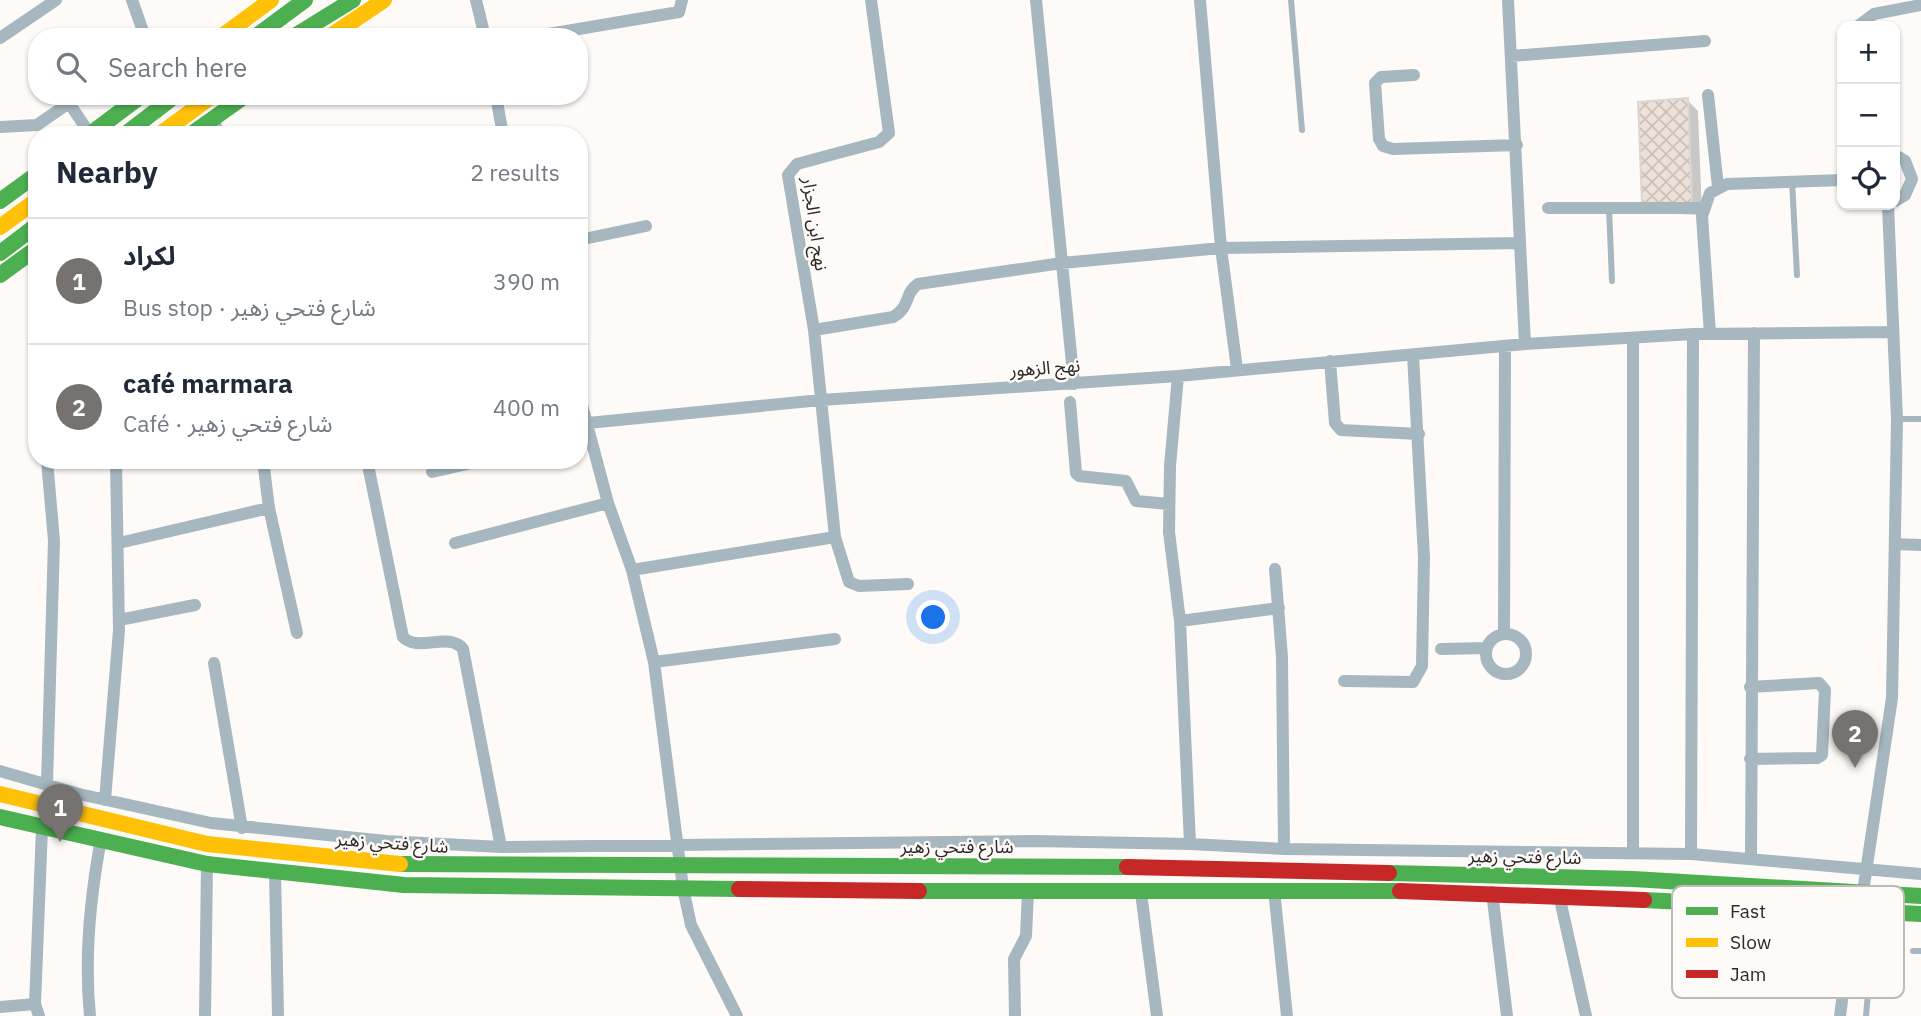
<!DOCTYPE html>
<meta charset="utf-8">
<style>
body{margin:0;font-family:"IBM Plex Sans","Noto Sans Arabic",sans-serif;background:#f6f6f7;color:#1f2937}
.controls{position:absolute;right:21px;top:21px;display:grid;overflow:hidden;border-radius:14px;box-shadow:0 2px 5px #0004}
.controls button{width:63px;height:63px;display:grid;place-items:center;padding:0;border:0;border-bottom:2px solid #e0e1e3;background:#fff;color:#1f2937;font:35px sans-serif}
.you{position:absolute;left:934px;top:618px;width:24px;height:24px;margin:-18px;border:5px solid #fff;border-radius:50%;background:#1a73e8;box-shadow:0 0 0 10px #1a73e833}
.badge{display:grid;place-items:center;width:46px;height:46px;border-radius:50%;background:#767270;color:#fff;font-size:23px;font-weight:700}
.pin{position:absolute;translate:-50% -58px;filter:drop-shadow(0 2px 4px #0008)}
.pin::after{content:'';position:absolute;top:37px;width:24px;height:21px;background:inherit;clip-path:polygon(0 0,100% 0,50% 100%)}
.list{margin:0;padding:0;list-style:none}
h2{display:flex;justify-content:space-between;align-items:center;height:91px;margin:0;padding:0 28px;font-size:30px}
h2 small{font-size:23px;font-weight:400;color:#747a83}
.list li{display:grid;grid-template-columns:46px 1fr auto;gap:21px;align-items:center;box-sizing:border-box;height:126px;padding:0 28px;border-top:2px solid #e0e1e3}
.list b{display:block;font-size:26px;white-space:nowrap}
.list p{margin:0;font-size:23px;white-space:nowrap;color:#747a83}
.list em{font-size:23px;font-style:normal;color:#747a83}
.icon{flex:none;width:38px;height:38px;fill:none;stroke:currentColor;stroke-width:2;stroke-linecap:round;stroke-linejoin:round}
.map{position:relative;flex:none;width:1921px;height:1016px;overflow:hidden}
.search{position:absolute;background:#fff;box-shadow:0 2px 5px #0004;left:28px;top:28px;width:560px;height:77px;display:flex;align-items:center;gap:18px;box-sizing:border-box;padding:0 24px;border-radius:28px;color:#747a83;font-size:26px}
.panel{position:absolute;background:#fff;box-shadow:0 2px 5px #0004;left:28px;top:126px;width:560px;height:343px;border-radius:28px}
.map>svg:first-child{display:block}
</style>
<div class="map">
<svg width="1921" height="1016" viewBox="0 0 1921 1016">
<defs>
<pattern id="building-cross-hatch" width="8" height="8" patternUnits="userSpaceOnUse" patternTransform="scale(1.75)"><rect width="8" height="8" fill="#ece1d9"/><path d="M0 0l8 8M0 8l8-8" fill="none" stroke="#cbc1ba"/></pattern>
</defs>
<rect width="100%" height="100%" fill="#fdfaf8"/>
<!-- shadow -->
<path fill="#0003" d="M1687 100 1698 111 1702 215 1655 213Z"/>
<!-- building -->
<path fill="url(#building-cross-hatch)" stroke="#dad7d5" stroke-width="2" d="M1688 98 1692 206 1642 203 1638 102Z"/>
<g fill="none" stroke-linecap="round" stroke-linejoin="round">
<!-- lane -->
<path stroke="#a6b7bf" stroke-width="6" d="M1291 0 1302 130
M1792 181 1797 275
M1609 207 1612 281
M1897 419H1921
M1913 951H1921
M1866 1016 1875 912"/>
<!-- street -->
<path stroke="#a6b7bf" stroke-width="12" d="M132 0 145 37
M476 0 485 37
M871 0 889 133 879 142 797 164 788 175 814 330 835 537 849 582 859 586 908 584
M1036 0 1074 384
M1200 0 1221 248 1237 369
M1508 0 1525 344
M1858 26 1874 14 1921 5
M531 37 679 12 682 0
M0 38 56 0
M1511 56 1705 41
M1414 75 1381 77 1375 83 1379 139 1383 146 1393 149 1517 145
M1708 95 1718 187
M496 96 503 135
M69 103 90 134
M214 118 218 135
M0 127 37 125 79 96
M1895 155 1905 161 1912 179 1905 195 1895 201
M1548 208H1703
M579 240 646 226
M814 330 893 317C911 307 904 293 918 284L1062 263 1221 248 1520 243
M1710 334 1702 216 1710 193 1727 184 1842 180
M1633 338V853
M1330 361 1335 423 1341 430 1419 434
M1178 376 1170 466 1169 532 1180 621 1190 844
M579 394 608 503 632 570 654 662 683 888 691 925 737 1016
M1070 402 1076 473 1079 476 1126 481 1136 501 1169 504
M588 423 821 400 1178 376 1525 344 1693 334 1892 332
M263 460 269 508 297 633
M367 460 403 637C418 653 449 631 463 649L501 847
M432 472 485 460
M119 543 269 508
M455 543 608 503
M1895 544 1921 545
M1275 569 1282 657 1284 849
M632 570 835 537
M119 620 195 605
M1180 621 1279 608
M1504 633 1505 347
M1486 654a20 20 0 1 1 40 0a20 20 0 1 1-40 0Z
M1441 649 1487 648
M654 662 835 639
M214 663 242 828
M1344 681 1413 682 1422 666 1424 557 1413 355
M1750 759 1817 758 1822 755 1825 690 1819 683 1750 687
M0 771 79 794 211 823 386 841 501 847 1034 841 1190 844 1284 849 1691 854 1921 874
M47 784 54 541 47 460
M105 800 119 630 116 460
M1691 854 1693 334
M1751 858 1754 333
M275 872 278 1016
M1274 890 1287 1016
M1492 892 1507 1016
M1141 893 1157 1016
M1559 895 1586 1016
M0 1007 35 1004
M39 1016 35 1004 42 828
M90 1016C84 957 90 898 101 839
M205 1016 207 864
M1015 1016 1014 959 1026 936 1028 892
M1840 1016 1850 941 1863 892 1892 698 1897 419 1888 205"/>
<!-- fast -->
<path stroke="#4caf50" stroke-width="16" d="M255 37 305 0
M293 37 353 0
M89 135 141 96
M124 135 175 96
M190 135 245 96
M0 201 37 174
M0 253 37 225
M0 275 37 248
M0 817 207 864 404 885 739 889
M400 864 1127 867
M1389 873 1633 879 1921 896
M919 891H1400
M1644 900 1921 914"/>
<!-- slow -->
<path stroke="#ffc107" stroke-width="16" d="M221 37 271 0
M329 37 384 0
M159 135 212 96
M0 227 37 200
M0 794 207 844 400 864"/>
<!-- jam -->
<path stroke="#c62828" stroke-width="16" d="M1127 867 1389 873
M739 889 919 891
M1400 891 1644 900"/>
</g>
<g text-anchor="middle" stroke-width="5" stroke-linejoin="round" paint-order="stroke">
<!-- street labels -->
<g font-size="18" fill="#2d2926" stroke="#fefaf7">
<text transform="translate(815 224) rotate(82)" y="6">نهج ابن الجزار</text>
<text transform="translate(1045 368) rotate(-4)" y="6">نهج الزهور</text>
<text transform="translate(392 843) rotate(4)" y="6">شارع فتحي زهير</text>
<text x="957" y="853">شارع فتحي زهير</text>
<text transform="translate(1525 857) rotate(1)" y="6">شارع فتحي زهير</text>
</g>
</g>
<!-- legend -->
<rect x="1672" y="886" width="232" height="112" rx="10" fill="#fefaf7" stroke="#bfbbb8" stroke-width="2"/>
<rect x="1686" y="907" width="32" height="8" fill="#4caf50"/>
<rect x="1686" y="938" width="32" height="9" fill="#ffc107"/>
<rect x="1686" y="970" width="32" height="8" fill="#c62828"/>
<g font-size="19" fill="#2d2926">
<text x="1730" y="918">Fast</text>
<text x="1730" y="949">Slow</text>
<text x="1730" y="981">Jam</text>
</g>
</svg>
<div class="controls">
<button>+</button>
<button>−</button>
<button><svg class="icon" aria-label="locate" viewBox="0 0 24 24"><circle cx="12" cy="12" r="6"/><path d="M12 2v4M12 18v4M2 12h4M18 12h4"/></svg></button>
</div>
<div class="you"></div>
<div class="pin badge" style="left:60px;top:842px">1</div>
<div class="pin badge" style="left:1855px;top:768px">2</div>
<div class="search"><svg class="icon" aria-label="search" viewBox="0 0 24 24"><circle cx="10" cy="10" r="6"/><path d="M15 15l6 6"/></svg>Search here</div>
<section class="panel">
<h2>Nearby<small>2 results</small></h2>
<ul class="list">
<li><span class="badge">1</span><div><b>لكراد</b><p>Bus stop · شارع فتحي زهير</p></div><em>390 m</em></li>
<li><span class="badge">2</span><div><b>café marmara</b><p>Café · شارع فتحي زهير</p></div><em>400 m</em></li>
</ul>
</section>
</div>
